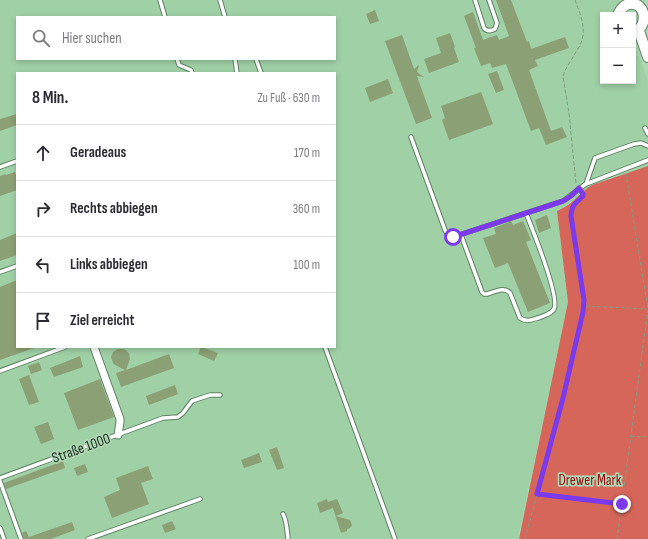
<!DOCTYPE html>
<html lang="de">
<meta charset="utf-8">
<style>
body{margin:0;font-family:"Sofia Sans Condensed",sans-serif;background:#f2f2f3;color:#2b2b33}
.controls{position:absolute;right:12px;top:12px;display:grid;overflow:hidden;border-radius:0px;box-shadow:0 2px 6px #0003}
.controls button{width:36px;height:36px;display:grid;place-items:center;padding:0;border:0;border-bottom:1px solid #e1e1e2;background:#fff;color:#2b2b33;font:20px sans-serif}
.stop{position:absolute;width:12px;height:12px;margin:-9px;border:3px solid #7c3aed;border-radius:50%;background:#fff}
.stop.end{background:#7c3aed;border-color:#fff;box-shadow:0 1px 4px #0008}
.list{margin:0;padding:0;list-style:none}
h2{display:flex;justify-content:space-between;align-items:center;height:52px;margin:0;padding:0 16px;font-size:17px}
h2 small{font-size:13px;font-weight:400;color:#7c7c81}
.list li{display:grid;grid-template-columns:26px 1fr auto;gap:12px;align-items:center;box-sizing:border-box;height:56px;padding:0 16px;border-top:1px solid #e1e1e2}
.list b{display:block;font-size:15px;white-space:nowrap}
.list em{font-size:13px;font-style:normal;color:#7c7c81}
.icon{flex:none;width:22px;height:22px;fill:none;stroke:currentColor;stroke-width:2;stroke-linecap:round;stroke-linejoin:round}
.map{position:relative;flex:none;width:648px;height:539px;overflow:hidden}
.search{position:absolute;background:#fff;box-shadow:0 2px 6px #0003;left:16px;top:16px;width:320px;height:44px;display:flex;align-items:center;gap:10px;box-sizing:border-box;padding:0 14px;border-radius:0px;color:#7c7c81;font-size:15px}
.panel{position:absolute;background:#fff;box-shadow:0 2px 6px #0003;left:16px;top:72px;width:320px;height:276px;border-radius:0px}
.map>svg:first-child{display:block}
</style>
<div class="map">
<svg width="648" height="539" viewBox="0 0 648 539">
<rect width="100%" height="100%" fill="#aed7b3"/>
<!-- built -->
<path fill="#a0d0a6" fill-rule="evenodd" d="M0 0H619L624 15H603V81H633V39L648 81V166L613 177 575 199 557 211 568 302 518 539H0ZM17 17H335V59H17ZM17 73H335V347H17Z"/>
<!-- forest -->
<path fill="#d66659" d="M648 166V539H519L568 302 557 211C563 208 569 205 574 200 580 195 585 189 592 185Z"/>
<!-- building -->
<path fill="#8ca075" d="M496 0H511L527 42 529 41 531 49 565 37 569 48 535 60 538 66 529 70 551 131 562 127 567 137 546 145 539 128 531 131 506 64 492 68 490 63 481 66 474 48H476L464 16 473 12 483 40 497 35 499 40 509 36Z
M375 10 379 21 370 24 366 14Z
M450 33 455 47 454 48 459 62 429 73 424 59 441 53 436 38Z
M402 35 414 69 419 65 417 72 424 77 417 76 432 118 416 124 385 41Z
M497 71 504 90 496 93 488 74Z
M388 79 393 93 370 102 365 88Z
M481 92 493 124 449 140 442 120 445 118 441 106Z
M17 114V125L0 131V119Z
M15 172 17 178V190L0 196V176L6 174V175Z
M547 215 551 228 539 233 535 220Z
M511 221 513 225 523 221 531 240 526 242 550 303 528 312 508 263 495 268 483 238 496 234 494 228Z
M17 233V255L0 261V240Z
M17 280V347L34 348 0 360V287Z
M201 347 218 353 214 361 198 354Z
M118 349H124L129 353 130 359 126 370 169 354 174 368 121 387 116 373 125 370 115 365 113 363 111 357 113 352Z
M80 356 83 367 54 377 50 368Z
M39 362 42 370 31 374 28 366Z
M29 375 39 402 29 405 19 379Z
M100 379 114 417 78 430 64 393Z
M175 385 178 394 149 405 146 396Z
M48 422 54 439 41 444 34 427Z
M277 447 284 468 277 470 269 450Z
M259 453 262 462 244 468 241 460Z
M63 461 65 468 6 489 4 483Z
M85 464 88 472 77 476 74 468Z
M148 466 153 479 141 483 149 504 112 518 104 497 120 490 116 478Z
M327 499 328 502 337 499 343 513 336 516 350 520 352 525 350 528 347 529V531L341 533 333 508 320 513 317 503Z
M172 521 176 529 165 533 162 525Z
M72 522 75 530 51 539H24L22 533 26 531 29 537Z"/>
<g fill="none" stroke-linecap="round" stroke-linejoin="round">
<!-- service casing -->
<g stroke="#5d8363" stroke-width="5.5">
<path id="service" d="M160 0 165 17
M220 0 225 17
M475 0 484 28C487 32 491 31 495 29L497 23 489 0
M177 59 179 65 191 70 192 73
M235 59 237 73
M256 59 261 73
M645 128 648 134
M411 137 445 230 449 236 453 237 563 201C571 196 578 189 586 184L648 160
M0 167 17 161
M586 184 595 158 634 144 641 143 648 146
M461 235 482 292 484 294H487C495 292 504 286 510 293L520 318C527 323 534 319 541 317 545 315 551 314 554 309 560 298 532 228 526 213
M0 272 17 266
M325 347 395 539
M0 371 65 347
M0 478 163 418 178 417 183 413 192 401 210 395H220
M0 481 21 539
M283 514C287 521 287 531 288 539
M0 528 4 539
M88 539 200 499"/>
</g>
<!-- minor casing -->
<g stroke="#5d8363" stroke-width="9">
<path id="minor" d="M94 347 120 419V422L118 435"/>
</g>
<!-- secondary casing -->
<g stroke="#5d8363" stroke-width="12">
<path id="secondary" d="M618 15C620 10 623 6 628 4 648 0 648 30 633 32
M639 31 648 57"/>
</g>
<!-- path -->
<path stroke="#7f9f83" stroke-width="1" stroke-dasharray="4 2" stroke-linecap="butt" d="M575 0C580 14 587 28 581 43 579 48 575 53 573 57 569 64 564 70 563 77L569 113 576 184
M585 306 647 309
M631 436 643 437 648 436
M537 495 621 504
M525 539 563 398 575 351 583 312 584 300 571 216C572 204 575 204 583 196L582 193
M617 539 648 309 626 174"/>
<!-- service -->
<use href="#service" stroke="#fff" stroke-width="3.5"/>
<!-- minor -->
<use href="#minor" stroke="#fff" stroke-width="7"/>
<!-- secondary -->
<use href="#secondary" stroke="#fff" stroke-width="10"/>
</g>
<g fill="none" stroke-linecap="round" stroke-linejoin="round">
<!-- route -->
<path stroke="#7c3aed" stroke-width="5" d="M453 237 563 201 571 196 579 188 583 194V196C575 204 572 204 571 216L584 300 583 312 563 398 537 494 622 504"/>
</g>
<g text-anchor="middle" stroke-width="3.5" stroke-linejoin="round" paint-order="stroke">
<!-- street labels -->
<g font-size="15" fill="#253527" stroke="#aed7b3">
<text transform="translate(81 448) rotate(-20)" y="5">Straße 1000</text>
</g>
<!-- park labels -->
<g font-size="15" fill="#9b080a" stroke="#aed7b3">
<text x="590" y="485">Drewer Mark</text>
</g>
</g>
</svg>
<div class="controls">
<button>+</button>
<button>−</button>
</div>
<div class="stop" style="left:453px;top:237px"></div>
<div class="stop end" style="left:622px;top:504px"></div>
<div class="search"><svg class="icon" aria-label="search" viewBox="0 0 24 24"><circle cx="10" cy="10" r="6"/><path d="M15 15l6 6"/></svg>Hier suchen</div>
<section class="panel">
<h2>8 Min.<small>Zu Fuß · 630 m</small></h2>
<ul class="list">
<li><svg class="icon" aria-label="ahead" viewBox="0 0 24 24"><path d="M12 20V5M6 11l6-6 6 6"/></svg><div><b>Geradeaus</b></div><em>170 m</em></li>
<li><svg class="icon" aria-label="right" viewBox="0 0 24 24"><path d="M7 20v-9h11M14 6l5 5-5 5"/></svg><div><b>Rechts abbiegen</b></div><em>360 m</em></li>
<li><svg class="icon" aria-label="left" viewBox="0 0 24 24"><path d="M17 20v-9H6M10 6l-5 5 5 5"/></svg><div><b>Links abbiegen</b></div><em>100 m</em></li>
<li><svg class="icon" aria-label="arrive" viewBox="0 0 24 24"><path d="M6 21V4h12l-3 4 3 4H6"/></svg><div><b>Ziel erreicht</b></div></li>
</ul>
</section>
</div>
